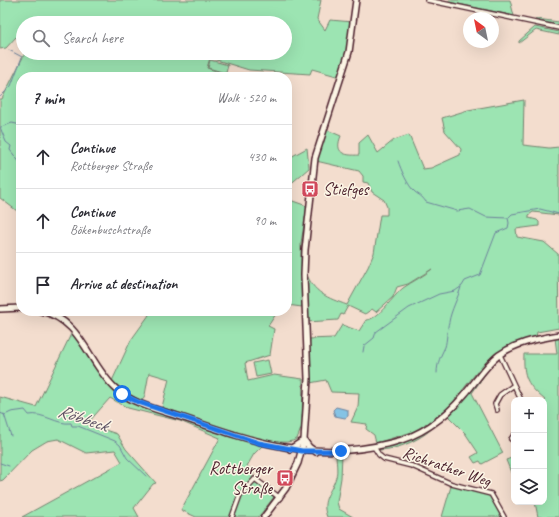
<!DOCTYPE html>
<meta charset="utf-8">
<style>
body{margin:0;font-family:Caveat,sans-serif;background:#f2f2f3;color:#2b2b33}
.controls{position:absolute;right:12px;bottom:12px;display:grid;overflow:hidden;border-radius:8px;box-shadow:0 4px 16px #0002}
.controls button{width:36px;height:36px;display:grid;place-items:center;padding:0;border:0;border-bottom:1px solid #e1e1e2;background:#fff;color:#2b2b33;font:20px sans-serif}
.compass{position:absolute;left:463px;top:12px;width:36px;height:36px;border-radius:50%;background:#fff;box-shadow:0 4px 16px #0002;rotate:327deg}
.stop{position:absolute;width:12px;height:12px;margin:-9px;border:3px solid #1a73e8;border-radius:50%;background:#fff}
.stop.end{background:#1a73e8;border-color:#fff;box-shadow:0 1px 4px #0008}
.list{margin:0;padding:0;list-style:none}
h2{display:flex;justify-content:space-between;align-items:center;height:52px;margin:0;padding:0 16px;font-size:17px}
h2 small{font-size:13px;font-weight:400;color:#7c7c81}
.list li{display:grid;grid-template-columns:26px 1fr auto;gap:12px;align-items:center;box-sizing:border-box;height:64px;padding:0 16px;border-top:1px solid #e1e1e2}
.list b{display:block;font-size:15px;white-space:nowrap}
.list p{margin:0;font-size:13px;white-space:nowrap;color:#7c7c81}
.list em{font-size:13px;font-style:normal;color:#7c7c81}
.icon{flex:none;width:22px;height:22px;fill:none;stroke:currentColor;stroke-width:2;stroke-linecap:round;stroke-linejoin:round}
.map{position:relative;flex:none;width:559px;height:517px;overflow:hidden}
.search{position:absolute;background:#fff;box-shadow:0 4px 16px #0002;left:16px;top:16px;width:276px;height:44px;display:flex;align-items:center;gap:10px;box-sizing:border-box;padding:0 14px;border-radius:22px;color:#7c7c81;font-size:15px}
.panel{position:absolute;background:#fff;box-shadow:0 4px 16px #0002;left:16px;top:72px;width:276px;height:244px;border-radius:16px}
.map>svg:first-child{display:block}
</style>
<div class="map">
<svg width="559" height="517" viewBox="0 0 559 517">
<rect width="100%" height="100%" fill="#f3ddce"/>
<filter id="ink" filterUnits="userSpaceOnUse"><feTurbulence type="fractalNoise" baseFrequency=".025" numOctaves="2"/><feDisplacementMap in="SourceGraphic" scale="8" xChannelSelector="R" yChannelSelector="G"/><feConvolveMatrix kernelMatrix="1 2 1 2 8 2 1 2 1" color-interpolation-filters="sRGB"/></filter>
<g filter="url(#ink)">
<!-- green -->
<path fill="#9ce4b2" stroke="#73826e" d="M0 0H321L317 19 325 30 330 20 353 22 348 51 340 77 312 69 310 74 249 70 210 58 207 68 219 72 218 77H21V214L0 198V99H2L25 53H285V23H23V45L16 37 6 48 0 49Z
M449 0H510L514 16 449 2Z
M537 19 559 22V25L535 20Z
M535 27 559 32V35L536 30 519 43V41Z
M210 60 228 65 226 73 208 68Z
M524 100 523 145 549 148 559 147V215L533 212 529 215V218L537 220 539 222V226L516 229 517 237 544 242 558 254 559 328 537 332 536 337 520 342 483 370 480 368 450 406 427 424 426 423 423 426 412 432 376 443 374 435 366 429 367 424 351 422 358 407 359 393 331 392 326 380 310 383 308 339 334 338 342 325 359 331 366 320C378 320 393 296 403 288 413 281 424 276 432 269L408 284 397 287 393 297 376 312 372 309 365 314 348 306 343 315 341 314 338 320 307 322 306 272C313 293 328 298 347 305L368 267 374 253 380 215H387V207L384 200 372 192 368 183 363 182V176L359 171 316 161 325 129 341 136C334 153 344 156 359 155V143L368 135 378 153 394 140 409 135 423 169 431 168 460 155 461 149 445 131 442 118 468 110Z
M307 148 309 168 287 187V159Z
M287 199 307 206 301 243 302 307 287 305Z
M144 311H278L268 326 274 329 270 355 245 363 248 381 274 375 303 379 302 426 297 439C276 453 188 417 162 407L169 379 149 373 145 395 142 401 124 392 112 381 131 340 149 315Z
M72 332 94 367 115 390 174 416 262 446 254 454 247 466 254 472 252 478 274 497 260 515 258 517H196L181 510 220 438 180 421 128 408 110 398 87 424 117 434 126 449 156 483 153 484 134 508 139 517H22L122 462 115 450 86 453 58 439 47 441 32 450 3 480 0 481V397L36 407Z
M559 337V517H538L535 502H544L545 400C527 385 523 377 524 354H557L555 338Z
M268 360 271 374 256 377 253 363Z
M485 372 486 373 472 393 503 453 482 464 480 461 475 463 471 457 478 453 477 451 465 433 449 417 448 414Z
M438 423C423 439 399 450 377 450L378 448Z
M336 454H342L341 478 337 502 339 509 353 517H327C320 499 332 492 336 477 338 471 336 461 336 454Z
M514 457V480L506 460Z
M452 483 492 492 496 498 505 517H442Z"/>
<!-- water -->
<path fill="#85c3e5" stroke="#6d819b" d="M336 407 348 410V416L345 418 335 416 333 410Z"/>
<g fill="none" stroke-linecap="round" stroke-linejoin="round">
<!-- stream -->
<path stroke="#6d819b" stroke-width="1" d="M0 97 11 86 22 57 9 50
M0 127 6 142 11 146 10 150 21 164
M1 127 12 123 21 125
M398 161C401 170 408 186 415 192 420 196 421 195 426 202L457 211 470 209 486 217 508 218 512 214 540 209 559 214
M363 352 364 346 374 338 376 332 409 308 439 294 455 291 462 286 465 281 480 275 496 233 508 228 509 223 508 218
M437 373C437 363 441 355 445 347 447 341 447 328 449 322 451 310 458 298 461 287
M0 413 5 415 11 412 25 410 29 415C43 412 57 425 71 423L72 426H78L115 441 120 445 127 458 146 476
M4 414 11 436
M0 463 9 466"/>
<!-- street casing -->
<g stroke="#4a1f2b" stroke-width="6">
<path id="street" d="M427 0 559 28
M514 385 521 400
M497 410 495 404 500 395 514 385 500 355
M511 439 514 435
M374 447 379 455 384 459 412 466 452 484 491 494 504 517
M232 517 240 495 255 479 280 498"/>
</g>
<!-- secondary casing -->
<g stroke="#4a1f2b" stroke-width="8">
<path id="secondary" d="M0 309 21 308
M41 311C82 320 88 363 115 388 132 404 159 410 181 417 254 442 312 463 391 443 421 436 446 417 465 394 476 381 486 365 499 355 517 342 538 339 559 335
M304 440 309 447 316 452
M290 449 304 440
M264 517 286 488 298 463 304 440 308 379 304 275 305 250 315 158 349 52 356 0"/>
</g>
<!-- street -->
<use href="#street" stroke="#fcf5e5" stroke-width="3.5"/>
<!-- secondary -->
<use href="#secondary" stroke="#fcf5e5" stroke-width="5"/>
</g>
</g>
<g fill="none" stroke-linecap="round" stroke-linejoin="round" filter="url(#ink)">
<!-- route -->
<path stroke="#1a73e8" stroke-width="5" d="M122 394 138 402 259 443 302 451H341"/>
</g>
<!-- icons -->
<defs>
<g id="bus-square" transform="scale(0.9)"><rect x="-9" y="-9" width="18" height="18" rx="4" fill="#d1495b" stroke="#fcf5e5"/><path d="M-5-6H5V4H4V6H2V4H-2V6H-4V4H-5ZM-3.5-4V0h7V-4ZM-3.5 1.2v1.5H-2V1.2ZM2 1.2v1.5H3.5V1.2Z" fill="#fff"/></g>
</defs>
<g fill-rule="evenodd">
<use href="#bus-square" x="310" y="189"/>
<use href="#bus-square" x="285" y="478"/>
</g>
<g text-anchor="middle" stroke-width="3" stroke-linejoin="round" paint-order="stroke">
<!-- poi labels -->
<g font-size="17" fill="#4a1f2b" stroke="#fcf5e5" text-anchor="start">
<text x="323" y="195">Stiefges</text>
<text x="272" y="474" text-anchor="end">Rottberger<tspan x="272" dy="20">Straße</tspan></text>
</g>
<!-- street labels -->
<g font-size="17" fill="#4a1f2b" stroke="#fcf5e5">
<text transform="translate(447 466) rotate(19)" y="6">Richrather Weg</text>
</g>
<!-- water labels -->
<g font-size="18" font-style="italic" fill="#5c5063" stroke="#fcf5e5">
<text transform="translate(83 418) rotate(18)" y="6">Röbbeck</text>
</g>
</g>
</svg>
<div class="controls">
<button>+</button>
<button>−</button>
<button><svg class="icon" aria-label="layers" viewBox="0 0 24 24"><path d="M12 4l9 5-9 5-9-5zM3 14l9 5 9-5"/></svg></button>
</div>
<svg class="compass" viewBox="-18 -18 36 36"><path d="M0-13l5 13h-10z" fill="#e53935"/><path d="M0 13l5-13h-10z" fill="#7c7c81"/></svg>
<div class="stop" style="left:122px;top:394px"></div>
<div class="stop end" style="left:341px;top:451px"></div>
<div class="search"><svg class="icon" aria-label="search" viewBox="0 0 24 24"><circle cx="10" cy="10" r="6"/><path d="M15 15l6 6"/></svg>Search here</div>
<section class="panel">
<h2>7 min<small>Walk · 520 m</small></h2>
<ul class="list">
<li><svg class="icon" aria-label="ahead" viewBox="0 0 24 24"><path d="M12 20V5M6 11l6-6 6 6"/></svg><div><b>Continue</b><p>Rottberger Straße</p></div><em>430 m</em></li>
<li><svg class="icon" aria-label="ahead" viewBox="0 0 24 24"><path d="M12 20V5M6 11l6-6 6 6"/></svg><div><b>Continue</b><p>Bökenbuschstraße</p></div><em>90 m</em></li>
<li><svg class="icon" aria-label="arrive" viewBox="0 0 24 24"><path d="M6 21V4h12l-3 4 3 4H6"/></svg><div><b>Arrive at destination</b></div></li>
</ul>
</section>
</div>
